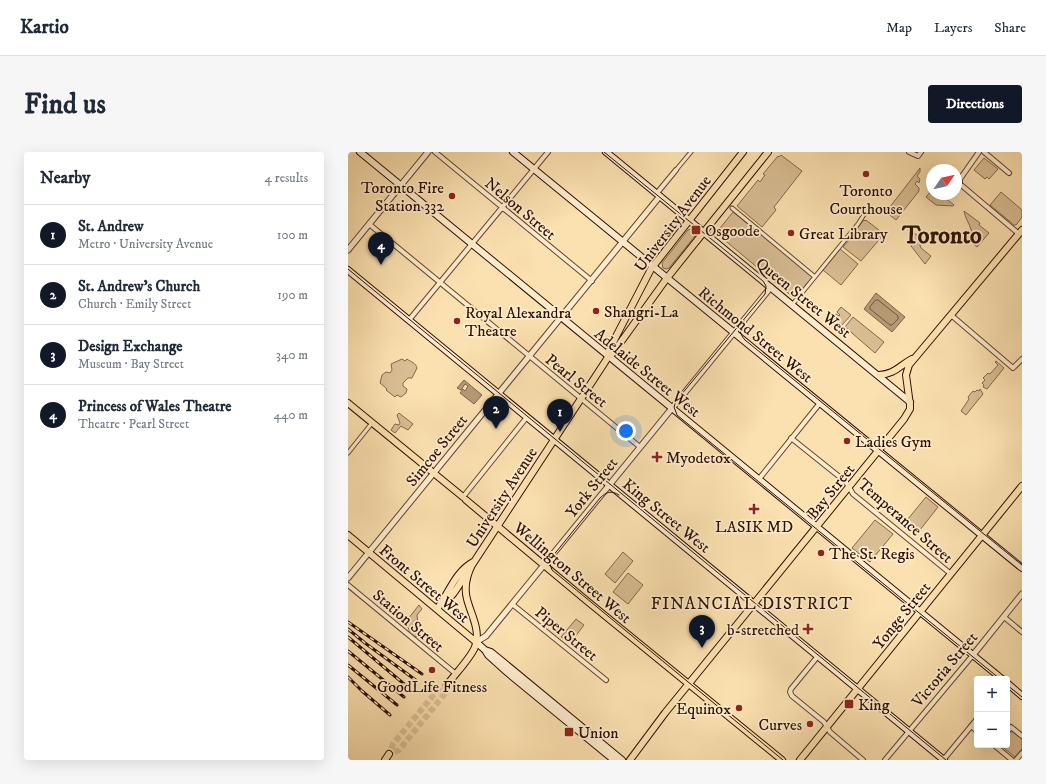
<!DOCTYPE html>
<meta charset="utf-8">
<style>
body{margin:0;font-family:"IM FELL DW Pica",serif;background:#f6f6f7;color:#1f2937}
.controls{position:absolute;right:12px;bottom:12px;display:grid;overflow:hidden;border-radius:4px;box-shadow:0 4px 16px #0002}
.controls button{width:36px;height:36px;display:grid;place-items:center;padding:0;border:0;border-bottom:1px solid #e0e1e3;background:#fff;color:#1f2937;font:20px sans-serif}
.compass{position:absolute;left:578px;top:12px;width:36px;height:36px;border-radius:50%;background:#fff;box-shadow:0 4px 16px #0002;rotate:56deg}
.you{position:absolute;left:278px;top:279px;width:14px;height:14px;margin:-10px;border:3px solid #fff;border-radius:50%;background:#1a73e8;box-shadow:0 0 0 6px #1a73e833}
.badge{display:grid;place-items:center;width:26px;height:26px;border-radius:50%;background:#111827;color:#fff;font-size:13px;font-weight:700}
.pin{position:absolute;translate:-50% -33px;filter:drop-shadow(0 1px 2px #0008)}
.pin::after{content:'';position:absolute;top:21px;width:14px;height:12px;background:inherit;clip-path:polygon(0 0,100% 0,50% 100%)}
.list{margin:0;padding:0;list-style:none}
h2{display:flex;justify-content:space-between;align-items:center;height:52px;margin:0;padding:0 16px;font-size:17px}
h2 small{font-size:13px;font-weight:400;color:#747a83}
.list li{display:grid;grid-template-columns:26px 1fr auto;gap:12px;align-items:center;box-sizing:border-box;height:60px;padding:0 16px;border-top:1px solid #e0e1e3}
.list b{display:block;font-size:15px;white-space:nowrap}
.list p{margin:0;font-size:13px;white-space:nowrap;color:#747a83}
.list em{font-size:13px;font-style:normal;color:#747a83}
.map{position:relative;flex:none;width:674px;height:608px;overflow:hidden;border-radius:4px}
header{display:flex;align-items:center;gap:24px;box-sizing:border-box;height:56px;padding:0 20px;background:#fff;border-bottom:1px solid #e0e1e3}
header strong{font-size:19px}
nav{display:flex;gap:22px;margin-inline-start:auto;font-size:14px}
.intro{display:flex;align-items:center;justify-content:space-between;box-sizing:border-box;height:96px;padding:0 24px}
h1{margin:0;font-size:28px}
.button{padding:10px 18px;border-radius:4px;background:#111827;color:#fff;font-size:14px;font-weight:700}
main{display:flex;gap:24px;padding:0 24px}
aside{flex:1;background:#fff;border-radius:4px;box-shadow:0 4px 16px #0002}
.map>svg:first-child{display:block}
</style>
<header>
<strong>Kartio</strong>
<nav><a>Map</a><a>Layers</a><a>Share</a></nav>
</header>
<div class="intro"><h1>Find us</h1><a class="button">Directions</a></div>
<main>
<aside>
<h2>Nearby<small>4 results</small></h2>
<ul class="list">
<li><span class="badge">1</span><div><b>St. Andrew</b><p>Metro · University Avenue</p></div><em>100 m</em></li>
<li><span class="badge">2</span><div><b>St. Andrew's Church</b><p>Church · Emily Street</p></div><em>190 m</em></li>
<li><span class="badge">3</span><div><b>Design Exchange</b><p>Museum · Bay Street</p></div><em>340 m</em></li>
<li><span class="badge">4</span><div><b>Princess of Wales Theatre</b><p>Theatre · Pearl Street</p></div><em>440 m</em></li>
</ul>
</aside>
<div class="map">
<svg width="674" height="608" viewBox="0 0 674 608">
<rect width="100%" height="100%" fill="#fce1b0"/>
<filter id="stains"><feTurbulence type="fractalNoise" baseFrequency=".005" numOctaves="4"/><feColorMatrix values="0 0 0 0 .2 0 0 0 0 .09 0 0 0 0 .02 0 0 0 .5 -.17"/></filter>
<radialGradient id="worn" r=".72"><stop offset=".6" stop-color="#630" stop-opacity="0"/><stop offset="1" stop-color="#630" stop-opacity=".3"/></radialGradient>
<!-- green -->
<path fill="#d9bd93" stroke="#84664c" d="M433 3 454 19 426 55 428 58 414 75 389 54 410 28 412 30 417 23 415 22 430 4 431 5Z
M636 6 650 17 641 27 639 25 637 27 626 18Z
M572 16V20L569 24 572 27 571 31 569 29 567 32 571 36V39L548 68 538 60Z
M584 38V42H591L595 46 596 45 606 53 605 54 588 53 578 45Z
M653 40 674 58V65L668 73H666L642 53Z
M616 59 632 71 631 73 641 81 629 95 624 91C626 76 618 70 616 59Z
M385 60 465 125 446 146 368 81Z
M516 68 517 69 518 68 536 82 513 109 495 95 509 79 508 78Z
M343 77 347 79V84L321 116 318 117 315 116 314 111 340 78Z
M566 81 569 83 573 96 583 104 577 112 563 94Z
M492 97 510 112 493 133 475 118Z
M493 155 503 163 494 173 485 165 488 162 491 164 492 163 489 160Z
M505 165 536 190 527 201 497 175Z
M54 207 57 209 59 207C63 210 68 211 69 216L64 226H60L55 231V234L59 237 58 241 53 245 49 243 47 245 38 238 39 237 32 231 34 223 38 220 42 221 44 218 43 212Z
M648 209 656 216 639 237 635 235 636 233 634 231 637 228 635 226 640 221 642 222 650 213 647 210Z
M632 237 635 242 618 263 613 259 621 247 620 245 625 239 627 240 629 238 631 239Z
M51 261 65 272 60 278 53 274 47 281 43 278 47 272 51 273 52 271 49 263Z
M578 345 590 355 568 383 555 373Z
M527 368 545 382 522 410 504 396Z
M275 400 285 409 267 431 257 422Z
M280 421 295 433 280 452 265 440Z
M71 453 74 457 69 463 71 483 69 485 65 484 61 480V477L56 472Z
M228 467 236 473 223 490 213 485Z
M662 578 674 587V597L667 605 652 593H659V582Z"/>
<!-- water -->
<path fill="#b69a76" stroke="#806348" d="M528 141 557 165 544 180 516 157Z
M116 228 134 243 126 252 112 241 115 237 117 239 120 234 117 232 113 238 109 236Z"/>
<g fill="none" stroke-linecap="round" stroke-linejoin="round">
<!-- shore -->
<path stroke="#72553d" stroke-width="1" d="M528 148H530L550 164V167L544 173H542L522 157V155Z"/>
<!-- primary-tunnel -->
<path stroke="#ddc296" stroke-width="6" stroke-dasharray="6 3" stroke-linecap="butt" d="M99 533V539L51 598 41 602 45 592 93 534Z"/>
<!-- pedestrian casing -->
<g stroke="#62442f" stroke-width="5">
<path id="pedestrian" d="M328 18 343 0
M384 56 467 125
M444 153 510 72 519 58
M0 301 24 271"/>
</g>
<!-- minor casing -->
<g stroke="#62442f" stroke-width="6">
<path id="minor" d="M87 0 244 129
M561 0 570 4 573 0
M631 0 612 27V32L671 82
M636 0 661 21
M309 41 328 18
M21 72 292 295
M603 163 665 216 674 207
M61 168 200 0
M443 286 498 330 505 342 603 422
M411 327 472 251
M115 345 179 265
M0 433 108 522
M164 452 258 528
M656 465 674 480
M470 504 443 537 442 540 444 544 476 570 482 580 515 608
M623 574 629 579
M659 580 663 575 674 584
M646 593 664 608
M596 607 629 567
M537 608 625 503
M668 608 674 601"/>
</g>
<!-- tertiary casing -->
<g stroke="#62442f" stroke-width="7">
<path id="tertiary" d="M0 98 80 0
M0 426 312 44
M128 490 138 484 423 135
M625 503 674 442"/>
</g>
<!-- secondary casing -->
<g stroke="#2f1004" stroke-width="8">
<path id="secondary" d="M12 0 654 527
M165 0 674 416
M258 0 562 250
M0 118 596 608
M128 490 137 498 140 503 160 521 266 608
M137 498 143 500 274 608
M659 531 674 544"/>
</g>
<!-- primary casing -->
<g stroke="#2f1004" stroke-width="8">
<path id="primary" d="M260 205 265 201 319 126 420 0
M531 223C547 222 551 214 564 207
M0 251 115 345
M118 348 239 449 434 608
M0 383 128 490
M93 451C107 446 111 430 120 420
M89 457C101 441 107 420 125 410
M99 533C107 522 122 507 127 495 133 478 123 463 119 447 116 436 119 423 124 413L257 210 260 205 261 198 303 117 395 0
M37 608 41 602
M282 608 317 561 556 267 562 257V253L558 223 561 213 674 78
M452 608 674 334"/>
</g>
<!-- pedestrian -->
<use href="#pedestrian" stroke="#fdeccc" stroke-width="3"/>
<!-- minor -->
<use href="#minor" stroke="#fdeccc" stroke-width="4"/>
<!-- tertiary -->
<use href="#tertiary" stroke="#fdeccc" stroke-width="5"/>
<!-- secondary -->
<use href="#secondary" stroke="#fdeccc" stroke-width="6"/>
<!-- primary -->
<use href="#primary" stroke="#fce1b0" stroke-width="6"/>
<!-- tram -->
<path stroke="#2f1004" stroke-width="1" d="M256 0 415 129 418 134 417 142 328 249 326 255 329 263 652 527
M0 117 598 608
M396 169C391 177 391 181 397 188L674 413
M271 343C263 338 258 340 252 346L204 405 202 412 204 418 435 608
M659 533 674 545"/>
<!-- rail casing -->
<g stroke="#2f1004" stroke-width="3">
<path id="rail" d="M0 470 74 522
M0 477 17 491 69 529
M0 485 62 537
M0 499 56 545
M0 513 49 553
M0 525 14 539 42 563"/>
</g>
<!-- rail -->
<use href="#rail" stroke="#fdeccc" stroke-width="1.5" stroke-dasharray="4.5" stroke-linecap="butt"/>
</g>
<!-- markers -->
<g fill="#8f2418" stroke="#fdeccc" stroke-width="1.5">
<circle cx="518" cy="22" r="4"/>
<circle cx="104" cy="44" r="4"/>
<rect x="343" y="73" width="10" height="10" rx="2"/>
<circle cx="443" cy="81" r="4"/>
<circle cx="248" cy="159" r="4"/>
<circle cx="109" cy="169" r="4"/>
<circle cx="499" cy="289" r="4"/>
<path d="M307 299h4v4h4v4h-4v4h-4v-4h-4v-4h4z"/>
<path d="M404 351h4v4h4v4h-4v4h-4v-4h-4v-4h4z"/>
<circle cx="473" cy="401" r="4"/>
<path d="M458 471h4v4h4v4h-4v4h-4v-4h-4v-4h4z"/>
<circle cx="84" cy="518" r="4"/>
<rect x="496" y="547" width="10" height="10" rx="2"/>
<circle cx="391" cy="556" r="4"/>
<circle cx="462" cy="572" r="4"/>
<rect x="216" y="575" width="10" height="10" rx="2"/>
</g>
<g text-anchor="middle" stroke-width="3.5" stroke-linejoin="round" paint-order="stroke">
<!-- poi labels -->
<g font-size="16" fill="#2f1004" stroke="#fdeccc" text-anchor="start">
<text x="96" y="41" text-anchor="end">Toronto Fire<tspan x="96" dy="18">Station 332</tspan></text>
<text x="518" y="44" text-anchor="middle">Toronto<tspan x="518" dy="18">Courthouse</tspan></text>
<text x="357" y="84">Osgoode</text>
<text x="451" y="87">Great Library</text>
<text x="256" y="165">Shangri-La</text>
<text x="117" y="166">Royal Alexandra<tspan x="117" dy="18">Theatre</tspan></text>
<text x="507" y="295">Ladies Gym</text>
<text x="318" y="311">Myodetox</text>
<text x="406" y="380" text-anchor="middle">LASIK MD</text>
<text x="481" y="407">The St. Regis</text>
<text x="451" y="483" text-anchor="end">b-stretched</text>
<text x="84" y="540" text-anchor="middle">GoodLife Fitness</text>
<text x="510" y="558">King</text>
<text x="383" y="562" text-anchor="end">Equinox</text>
<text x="454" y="578" text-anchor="end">Curves</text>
<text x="230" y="586">Union</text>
</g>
<!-- street labels -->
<g font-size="16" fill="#2f1004" stroke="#fdeccc">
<text transform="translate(173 56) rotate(40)" y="6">Nelson Street</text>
<text transform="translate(324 71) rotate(-53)" y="6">University Avenue</text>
<text transform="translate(456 145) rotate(39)" y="6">Queen Street West</text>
<text transform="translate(408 182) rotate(39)" y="6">Richmond Street West</text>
<text transform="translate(300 220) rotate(39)" y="6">Adelaide Street West</text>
<text transform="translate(229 228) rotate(39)" y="6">Pearl Street</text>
<text transform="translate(88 298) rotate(-51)" y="6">Simcoe Street</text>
<text transform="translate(243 335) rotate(-51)" y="6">York Street</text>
<text transform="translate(482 339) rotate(-51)" y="6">Bay Street</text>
<text transform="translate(153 345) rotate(-57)" y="6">University Avenue</text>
<text transform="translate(319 363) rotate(39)" y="6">King Street West</text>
<text transform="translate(558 368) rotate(41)" y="6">Temperance Street</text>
<text transform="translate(225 420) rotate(40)" y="6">Wellington Street West</text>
<text transform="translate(77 431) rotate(40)" y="6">Front Street West</text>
<text transform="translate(553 463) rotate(-51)" y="6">Yonge Street</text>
<text transform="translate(61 468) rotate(40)" y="6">Station Street</text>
<text transform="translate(219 481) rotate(39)" y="6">Piper Street</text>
<text transform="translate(596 517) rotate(-50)" y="6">Victoria Street</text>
</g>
<!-- neighbourhood labels -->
<g font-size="17" letter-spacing="1" fill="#2f1004" stroke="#fdeccc">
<text x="404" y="457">FINANCIAL DISTRICT</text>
</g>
<!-- town labels -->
<g font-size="24" font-weight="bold" fill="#2f1004" stroke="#fdeccc">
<text x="594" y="91">Toronto</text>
</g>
</g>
<rect width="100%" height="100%" filter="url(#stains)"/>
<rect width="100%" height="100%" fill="url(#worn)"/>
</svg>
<div class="controls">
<button>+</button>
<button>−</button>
</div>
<svg class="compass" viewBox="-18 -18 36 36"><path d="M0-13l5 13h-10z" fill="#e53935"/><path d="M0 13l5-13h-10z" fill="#747a83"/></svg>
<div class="you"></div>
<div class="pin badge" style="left:212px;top:280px">1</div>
<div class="pin badge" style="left:148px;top:277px">2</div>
<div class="pin badge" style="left:354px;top:496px">3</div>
<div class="pin badge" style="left:33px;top:113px">4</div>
</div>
</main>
